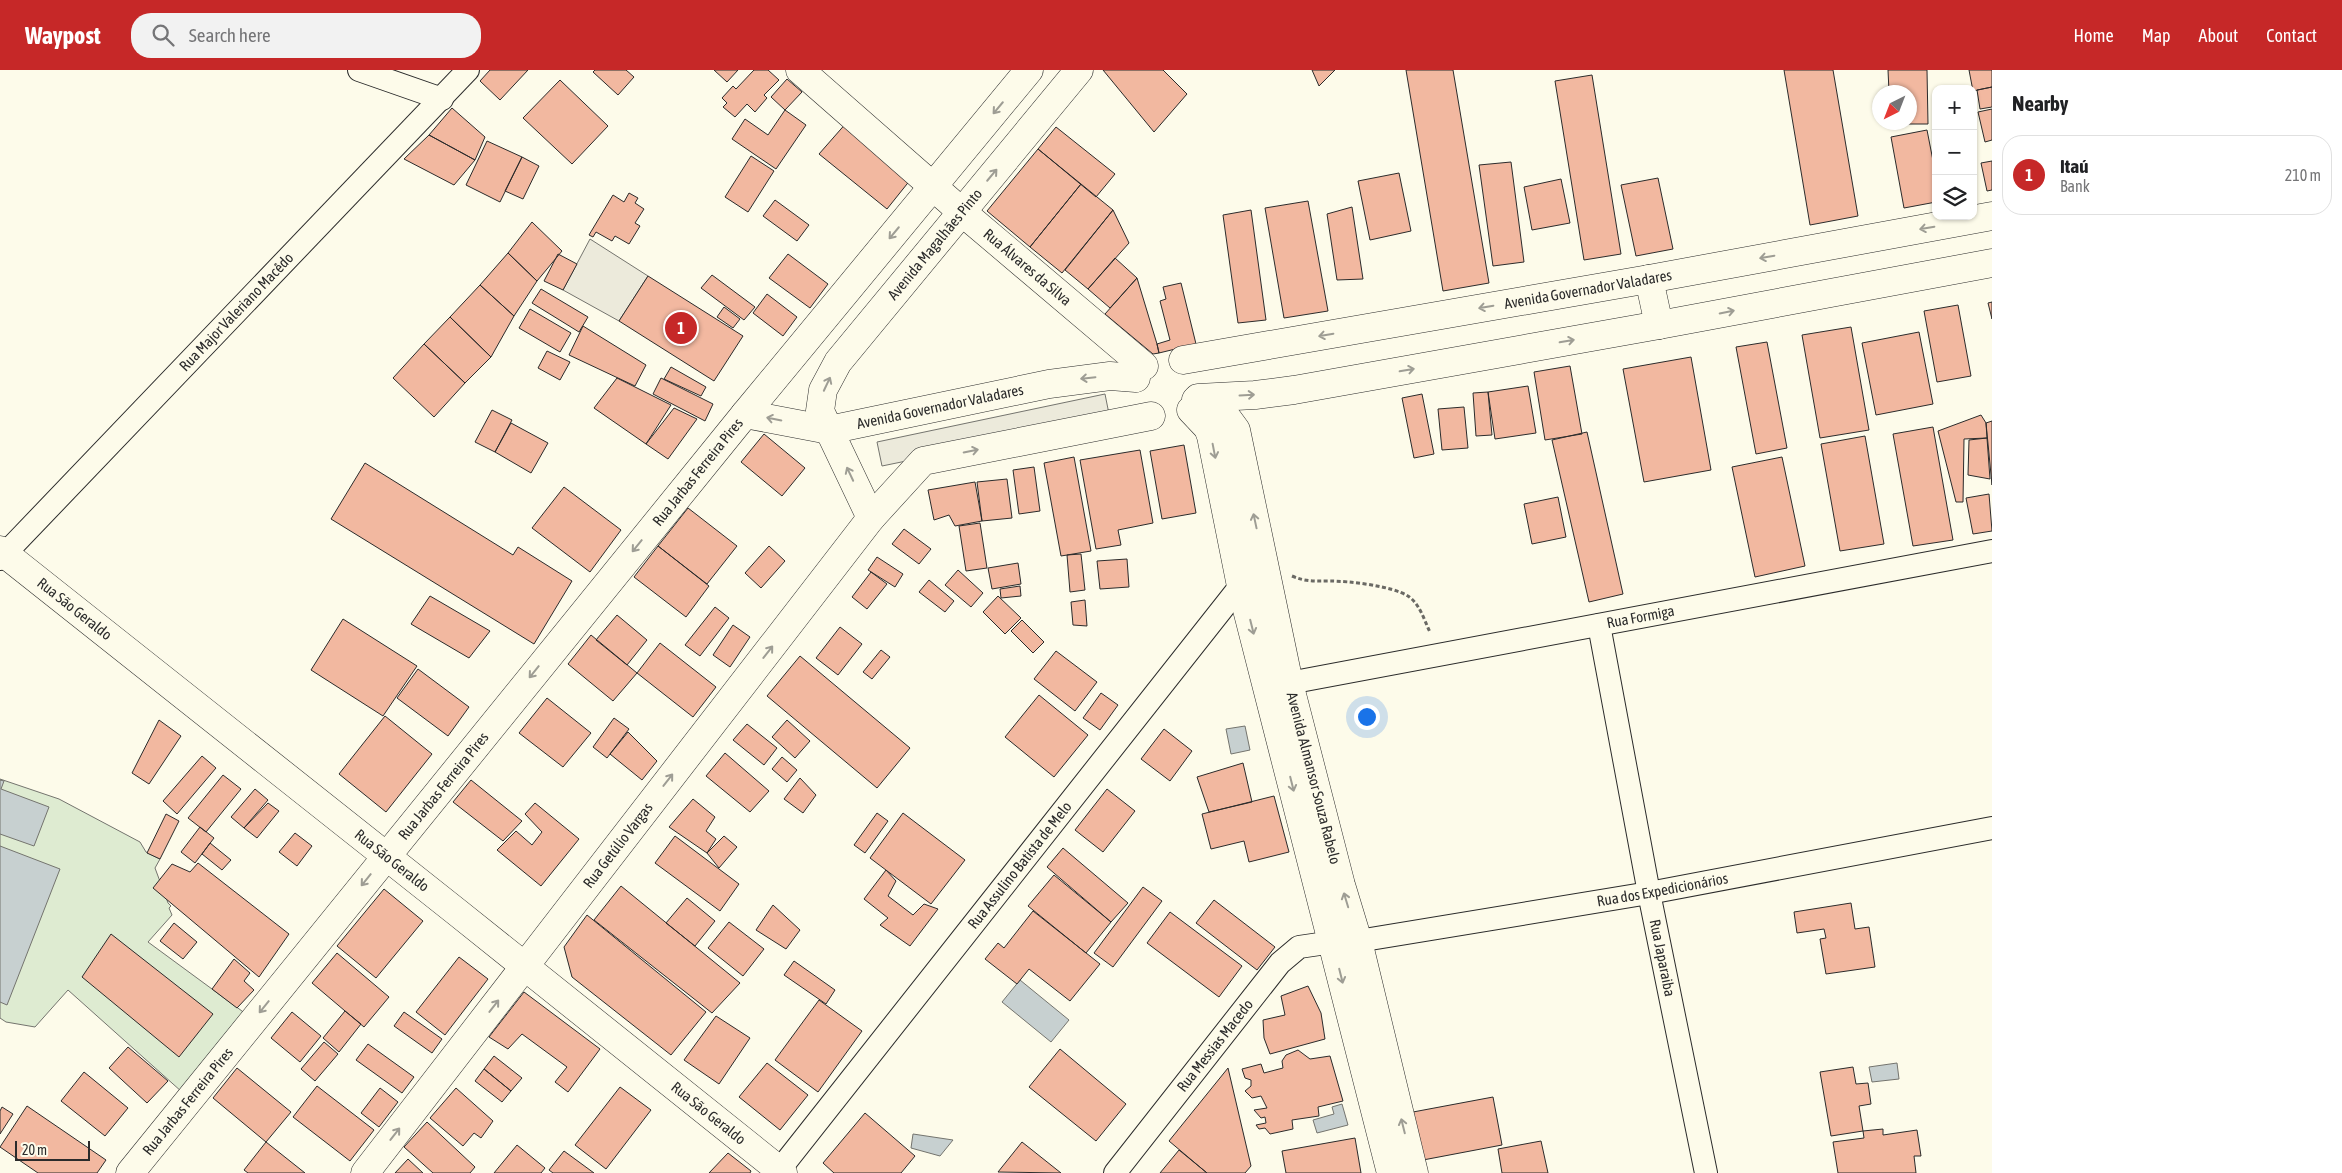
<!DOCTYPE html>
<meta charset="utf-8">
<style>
body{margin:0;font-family:"Asap Condensed",sans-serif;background:#f2f2f2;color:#202124}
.controls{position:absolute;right:15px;top:15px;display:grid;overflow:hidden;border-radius:10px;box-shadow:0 1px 4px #0004}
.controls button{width:45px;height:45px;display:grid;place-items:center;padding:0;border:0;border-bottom:1px solid #e0e0e0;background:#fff;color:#202124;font:25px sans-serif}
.compass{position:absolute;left:1872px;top:15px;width:45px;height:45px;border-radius:50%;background:#fff;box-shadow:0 1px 4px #0004;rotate:222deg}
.scale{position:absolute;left:15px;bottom:12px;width:75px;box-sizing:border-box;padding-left:5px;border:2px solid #2b2b2b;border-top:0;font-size:14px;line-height:18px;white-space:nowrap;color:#2b2b2b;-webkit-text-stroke:4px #fdfbea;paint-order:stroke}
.you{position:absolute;left:1366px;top:646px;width:18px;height:18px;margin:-12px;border:4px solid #fff;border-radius:50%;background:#1a73e8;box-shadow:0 0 0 8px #1a73e833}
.badge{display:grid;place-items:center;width:32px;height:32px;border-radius:50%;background:#c62828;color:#fff;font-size:16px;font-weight:700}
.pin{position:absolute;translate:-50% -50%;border:2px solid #fff;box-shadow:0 1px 5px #0006}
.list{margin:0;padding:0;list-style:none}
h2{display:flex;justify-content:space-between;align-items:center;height:65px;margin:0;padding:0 20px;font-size:21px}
h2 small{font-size:16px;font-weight:400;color:#757577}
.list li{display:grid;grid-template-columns:32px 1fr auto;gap:15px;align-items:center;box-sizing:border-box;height:80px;margin:0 10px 10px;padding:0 10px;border:1px solid #e0e0e0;border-radius:20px}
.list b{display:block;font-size:19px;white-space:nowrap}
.list p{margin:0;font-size:16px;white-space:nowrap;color:#757577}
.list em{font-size:16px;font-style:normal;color:#757577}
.icon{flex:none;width:28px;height:28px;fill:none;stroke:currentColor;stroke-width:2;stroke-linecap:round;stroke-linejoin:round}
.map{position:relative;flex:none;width:1992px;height:1103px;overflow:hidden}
header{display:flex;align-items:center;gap:30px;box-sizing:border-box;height:70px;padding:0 25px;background:#c62828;color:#fff}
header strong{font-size:24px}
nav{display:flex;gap:28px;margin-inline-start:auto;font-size:18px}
.search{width:350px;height:45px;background:#f2f2f2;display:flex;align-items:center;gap:12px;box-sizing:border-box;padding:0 18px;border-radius:20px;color:#757577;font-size:19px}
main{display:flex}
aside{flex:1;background:#fff}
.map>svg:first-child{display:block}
</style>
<header>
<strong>Waypost</strong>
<div class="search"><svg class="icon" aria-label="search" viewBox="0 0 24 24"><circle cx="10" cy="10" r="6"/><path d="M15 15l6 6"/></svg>Search here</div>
<nav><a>Home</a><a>Map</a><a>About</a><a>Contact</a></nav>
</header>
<main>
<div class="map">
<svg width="1992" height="1103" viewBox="0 0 1992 1103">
<rect width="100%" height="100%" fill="#fdfbea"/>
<!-- green -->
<path fill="#deebd1" stroke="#74746e" d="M0 709 59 729 140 772 146 782 160 789 155 798 168 833 171 836 169 838 172 845 148 872 246 944 182 1022 68 920 35 957 6 952 0 948Z"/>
<!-- parking -->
<path fill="#eceadb" stroke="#74746e" d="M590 169 648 206 619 251 563 220Z
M1105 324 1110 349 882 396 877 372Z"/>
<!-- water -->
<path fill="#c7d0d0" stroke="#74746e" d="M1245 656 1250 680 1231 684 1226 659Z
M0 710 4 711 1 719 49 737 34 776 0 764Z
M0 776 60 799 7 935 0 932Z
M1020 910 1069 950 1051 972 1002 932Z
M1897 993 1899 1009 1872 1012 1869 997Z
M1342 1034 1348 1055 1317 1063 1313 1050 1334 1044 1332 1037Z
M913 1064 953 1070 940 1086 911 1078Z"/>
<!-- building -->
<path fill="#f2b8a0" stroke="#2b2b2b" d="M490 0H528L500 30 480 11Z
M595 0H626L634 7 618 25 593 2Z
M714 0H738L727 12Z
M754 0H768L779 10 764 25 767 28 755 42 747 34 735 47 723 37 727 33 722 28 733 16 736 19Z
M1103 0H1163L1187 24 1154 62Z
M1312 0H1335L1319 16Z
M1406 0H1453L1489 213 1443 221Z
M1784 0H1833L1858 146 1810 155Z
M1888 0H1927L1928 54H1889L1910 52V22H1889Z
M1969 0H1992V17L1973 21Z
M1592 5 1621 184 1584 190 1555 11Z
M787 9 802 22 785 40 771 27Z
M560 10 608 56 572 94 523 48Z
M1992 17V37L1980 39 1977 20Z
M452 38 485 67 475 90 429 65Z
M1992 39V70L1985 72 1978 42Z
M785 40 806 55 776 99 732 69 745 49 768 65Z
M848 51 911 109 887 139 819 84Z
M1056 57 1115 104 1096 127 1038 79Z
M1927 60 1936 106V132L1904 138 1891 67Z
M429 65 475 90 454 115 404 89Z
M487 71 522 87 500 132 466 115Z
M1038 79 1081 114 1030 177 987 141Z
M751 86 774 101 748 142 725 127Z
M522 87 539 96 523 129 505 121Z
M1992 91V120L1987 121 1981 93Z
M1511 92 1524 192 1493 196 1479 95Z
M1399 103 1411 161 1370 170 1358 111Z
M1658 108 1673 179 1636 186 1621 115Z
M1561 109 1570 153 1532 160 1524 117Z
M1081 114 1113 140 1062 203 1030 177Z
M629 123 638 128 635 133 644 139 635 153 640 156 629 174 615 166 612 171 596 162 593 167 589 165 613 125 624 132Z
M775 130 809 155 797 171 763 146Z
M1308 131 1328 241 1284 248 1265 138Z
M1352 137 1363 209 1337 210 1327 144Z
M1113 140 1129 173 1088 219 1065 200Z
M1251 140 1266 250 1238 253 1223 145Z
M532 152 562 181 537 211 508 183Z
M508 183 537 211 514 246 480 215Z
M558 184 577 194 563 220 544 211Z
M788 184 828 214 810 238 769 208Z
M1115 188 1137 208 1110 238 1088 219Z
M712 205 755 237 744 250 701 218Z
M648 206 743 266 714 311 619 251Z
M1137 208 1157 274 1159 283 1153 284 1105 244Z
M1181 213 1196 274 1159 283 1157 274 1170 270 1160 231 1166 229 1163 217Z
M480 215 514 246 491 287 450 247Z
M541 219 588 247 579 262 532 233Z
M767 224 797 247 783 266 753 243Z
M1992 232V249L1988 233Z
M1958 235 1971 306 1937 312 1924 241Z
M724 237 740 249 733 258 717 247Z
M530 239 571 263 560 282 519 258Z
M450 247 491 287 465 313 424 274Z
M583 256 646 295 635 316 569 285Z
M1851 257 1869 360 1820 368 1802 265Z
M1919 262 1933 334 1876 345 1862 273Z
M1767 272 1787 378 1756 384 1736 277Z
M424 274 465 313 434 347 393 308Z
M547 281 570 292 560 310 538 298Z
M1691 287 1711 400 1644 412 1623 299Z
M1570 296 1582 364 1545 370 1534 302Z
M671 297 706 317 701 326 664 309Z
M617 308 671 335 646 374 594 338Z
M661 308 713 334 705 351 653 324Z
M1528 316 1536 363 1495 369 1488 322Z
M1488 322 1492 365 1476 366 1473 323Z
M1422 324 1434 384 1414 388 1402 328Z
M1464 337 1468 378 1442 380 1438 339Z
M674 338 697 349 668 389 646 374Z
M492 340 512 350 495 382 475 372Z
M1981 345 1986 353 1987 368 1964 369 1963 432H1956L1938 361Z
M1992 351V415L1986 353Z
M511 353 548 373 531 403 495 382Z
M1933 357 1953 470 1913 476 1893 364Z
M1587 362 1623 524 1589 532 1552 370Z
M764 364 805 398 782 426 741 392Z
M1865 366 1884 474 1840 481 1821 374Z
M1987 368 1990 409 1968 405 1969 370Z
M1184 375 1196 443 1162 449 1150 381Z
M1140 380 1153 453 1118 460 1121 475 1096 479 1080 390Z
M1074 387 1091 481 1061 486 1044 393Z
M1782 387 1805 496 1755 507 1732 397Z
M365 393 513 485 518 477 572 511 534 574 331 449Z
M1034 397 1040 441 1019 444 1013 400Z
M1007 409 1012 448 982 451 977 412Z
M975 412 982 451 955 456 949 445 934 450 928 420Z
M564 417 621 460 590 502 532 458Z
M1989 424 1992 461 1973 464 1966 428Z
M1558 427 1566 467 1532 474 1524 434Z
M688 438 737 476 707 514 658 476Z
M980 453 987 498 966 501 959 456Z
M904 459 931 479 919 494 892 474Z
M658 476 709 516 686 547 634 507Z
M769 476 785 491 761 518 745 503Z
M1081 484 1085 520 1070 522 1067 485Z
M877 487 903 504 895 517 868 500Z
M1127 489 1129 517 1100 519 1097 491Z
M1018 493 1021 514 992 519 988 498Z
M958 500 983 523 971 537 945 515Z
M871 502 887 514 867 539 852 527Z
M929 510 954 531 945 542 919 522Z
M1020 516 1021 526 1001 528 1000 519Z
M430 526 490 561 469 588 411 554Z
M998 526 1021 548 1005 564 983 542Z
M1085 530 1087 556 1073 555 1071 532Z
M715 537 729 548 700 586 685 575Z
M617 545 647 570 627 595 596 570Z
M343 549 417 596 383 646 311 600Z
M1022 550 1044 572 1033 583 1011 561Z
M733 555 750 567 730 597 713 585Z
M840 557 862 574 838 605 816 588Z
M591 565 637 603 613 631 568 594Z
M660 573 716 617 693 647 637 603Z
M881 580 890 587 872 609 863 602Z
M1056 581 1097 612 1075 641 1034 609Z
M800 586 910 678 877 718 767 626Z
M418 599 469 637 448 666 397 628Z
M1101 623 1118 635 1100 660 1083 648Z
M1039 625 1088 665 1054 707 1005 667Z
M547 628 591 663 563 697 519 663Z
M385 646 432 684 386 742 339 704Z
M614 648 629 659 607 688 593 677Z
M159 650 181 666 149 714 132 703Z
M787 650 810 671 795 688 772 667Z
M747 654 777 678 764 695 733 670Z
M1164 659 1192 681 1170 711 1141 689Z
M628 662 657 691 642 710 610 684Z
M725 683 769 721 750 742 706 706Z
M202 686 216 698 177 744 163 731Z
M782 687 797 700 787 712 772 699Z
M1243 693 1252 732 1209 742 1197 707Z
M223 705 241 719 206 762 188 748Z
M800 708 816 725 803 743 784 729Z
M471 710 522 751 503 771 453 732Z
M255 719 268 730 244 758 231 747Z
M1107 719 1135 741 1103 782 1075 760Z
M1274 726 1289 782 1249 792 1244 771 1211 779 1202 744Z
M693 729 715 747 706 761 716 769 707 783 669 757Z
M268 733 279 741 257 768 244 758Z
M535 733 579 769 541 816 497 780 516 761 532 775 542 762 525 744Z
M877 743 888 751 865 783 854 775Z
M903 743 965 790 931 834 870 788Z
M166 744 179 751 160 789 147 783Z
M200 757 214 768 195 793 181 782Z
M295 763 312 776 297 796 279 782Z
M675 766 739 814 720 841 655 793Z
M724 766 737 777 719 798 707 783Z
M210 773 231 790 222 800 202 784Z
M1063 778 1128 833 1111 852 1047 797Z
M198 793 289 864 259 907 153 818 172 794 190 802Z
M886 800 896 811 888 826 913 845 924 834 938 839 910 876 880 855 888 848 864 829Z
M1054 805 1111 852 1086 883 1028 836Z
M621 816 740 913 712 943 594 850Z
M1143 817 1162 831 1113 897 1094 883Z
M384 819 423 851 376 908 337 876Z
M687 828 715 851 695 876 666 853Z
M1214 830 1275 877 1257 900 1196 853Z
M1851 833 1855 859 1869 857 1875 897 1826 904 1820 869 1826 868 1824 859 1797 863 1794 842Z
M773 835 800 860 786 879 756 860Z
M1033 841 1100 894 1070 931 1029 899 1017 914 985 889 998 873 1004 878Z
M1170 842 1242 896 1219 927 1147 873Z
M587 845 706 942 671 985 572 907 564 877Z
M729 852 764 879 743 906 708 878Z
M174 853 197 872 183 889 160 871Z
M111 864 213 944 179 987 82 907Z
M337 883 389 927 364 957 312 913Z
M459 887 488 909 445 965 416 942Z
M234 889 250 903 244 911 254 920 237 938 212 919Z
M794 891 835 920 826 934 784 905Z
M1308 916 1321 943 1325 969 1270 984 1264 968 1263 950 1285 945 1281 926Z
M524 922 600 979 568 1022 555 1012 567 997 522 964 508 979 489 967Z
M819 930 862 961 818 1022 775 990Z
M345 941 361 954 339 982 323 968Z
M292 942 321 966 300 992 271 968Z
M404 942 442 969 432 983 394 956Z
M716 946 750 968 719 1014 684 990Z
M324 972 338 984 315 1011 301 999Z
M368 974 414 1007 402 1023 356 990Z
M128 977 168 1011 147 1033 109 998Z
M1060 979 1126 1034 1096 1071 1029 1017Z
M1298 980 1310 989 1330 986 1343 1031 1318 1037 1319 1046 1292 1050 1293 1059 1270 1064 1265 1058 1259 1059 1256 1055 1266 1053 1265 1047 1261 1048 1254 1040 1267 1038 1261 1026 1252 1028 1245 1021 1251 1016V1010L1245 1008 1242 999 1261 994 1264 1003 1283 998 1282 991 1286 985Z
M494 986 522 1008 511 1021 484 999Z
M767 993 808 1025 780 1060 739 1027Z
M1853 997 1856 1014 1868 1013 1871 1034 1859 1036 1863 1061 1831 1066 1820 1002Z
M237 998 291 1042 266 1072 213 1028Z
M1228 998 1251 1096 1245 1103H1207L1169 1071Z
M484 999 511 1021 502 1032 475 1011Z
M84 1002 128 1038 105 1066 61 1031Z
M317 1016 374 1060 350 1091 293 1047Z
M620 1017 651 1040 606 1099 575 1075Z
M380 1018 398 1032 379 1057 361 1043Z
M456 1018 493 1051 481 1068 474 1063 463 1076 430 1048Z
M1493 1027 1502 1075 1423 1090 1413 1042Z
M27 1036 106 1090 97 1103H38L0 1077Z
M2 1037 13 1044 0 1064V1041Z
M865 1043 915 1086 901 1103H834L823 1093Z
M427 1052 475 1097 470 1103H433L404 1077Z
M1883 1059V1065L1917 1060 1921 1086H1914L1916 1103H1838L1833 1072 1864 1068 1863 1061Z
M1355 1068 1361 1103H1286L1282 1081Z
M1541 1071 1548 1103H1502L1498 1079Z
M266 1072 305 1103H248L244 1100Z
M1022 1072 1061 1103 998 1102Z
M517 1075 545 1098 541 1103H494Z
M1179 1080 1207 1103H1160Z
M564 1081 594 1103H553L549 1100Z
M728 1083 751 1101 750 1103H709Z
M408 1089 423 1103H395Z"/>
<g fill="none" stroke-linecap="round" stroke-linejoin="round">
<!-- street casing -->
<g stroke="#2b2b2b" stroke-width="24">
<g id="street">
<path d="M359 0 442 29"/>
<path id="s1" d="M0 489 468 0"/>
<path id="s2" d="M1599 555 1649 823 1706 1103"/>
<path id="s3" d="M1273 616 1992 481"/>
<path id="s4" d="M777 1103 1249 505"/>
<path id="s5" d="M1115 1103 1280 893 1299 877 1333 872 1358 871 1649 823 1992 758"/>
</g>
</g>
<!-- secondary casing -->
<g stroke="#2b2b2b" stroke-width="29">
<g id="secondary">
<path id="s6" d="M800 0 962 142 1144 296"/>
<path d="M1649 209 1659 255"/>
<path id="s7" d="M1183 290 1649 209 1992 146"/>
<path d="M1198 328 1255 325 1294 320 1659 255 1992 193"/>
<path id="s8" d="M1196 330 1225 345 1236 360 1289 613 1341 815 1358 871 1414 1103"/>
<path d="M1191 340 1208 358 1211 366 1241 516 1391 1103"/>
<path id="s9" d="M745 344 829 360 1049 314 1110 306 1136 308"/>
<path id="s10" d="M871 448 820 341 823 320 838 292 1079 0"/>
<path id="s11" d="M0 480 458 843 783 1103"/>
<path id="s12" d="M130 1103 745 344 1029 0"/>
<path id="s13" d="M365 1103 871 448 923 391 1151 346"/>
</g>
</g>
<!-- path -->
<path stroke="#6a6964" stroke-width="3" stroke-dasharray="4 2.5" stroke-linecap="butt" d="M1292 506C1306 512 1315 511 1330 511 1349 511 1392 516 1408 526 1420 534 1424 550 1430 562"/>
<!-- street -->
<use href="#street" stroke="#fdfbea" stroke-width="22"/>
<!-- secondary -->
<use href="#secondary" stroke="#fdfbea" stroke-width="28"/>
</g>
<!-- one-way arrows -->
<defs><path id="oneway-shaft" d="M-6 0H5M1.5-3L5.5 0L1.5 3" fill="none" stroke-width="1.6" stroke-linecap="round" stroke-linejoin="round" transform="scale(1.25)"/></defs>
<g stroke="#9e9d94">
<use href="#oneway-shaft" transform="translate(998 38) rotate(130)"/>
<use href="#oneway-shaft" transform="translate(992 105) rotate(-50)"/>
<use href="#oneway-shaft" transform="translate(1927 158) rotate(170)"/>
<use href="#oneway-shaft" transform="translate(894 163) rotate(130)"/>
<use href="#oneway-shaft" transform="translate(1767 187) rotate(170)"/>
<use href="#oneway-shaft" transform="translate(1486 237) rotate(170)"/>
<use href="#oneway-shaft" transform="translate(1727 242) rotate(-11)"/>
<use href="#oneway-shaft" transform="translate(1326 265) rotate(170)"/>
<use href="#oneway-shaft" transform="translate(1567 271) rotate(-10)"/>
<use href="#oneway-shaft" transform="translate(1407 300) rotate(-10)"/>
<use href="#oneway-shaft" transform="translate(1088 308) rotate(174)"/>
<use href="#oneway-shaft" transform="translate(827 314) rotate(-65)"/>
<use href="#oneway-shaft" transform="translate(1247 325) rotate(-3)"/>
<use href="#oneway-shaft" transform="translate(774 349) rotate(-169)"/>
<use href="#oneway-shaft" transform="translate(971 381) rotate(-11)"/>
<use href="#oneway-shaft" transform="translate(1214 381) rotate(79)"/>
<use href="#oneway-shaft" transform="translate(850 404) rotate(-115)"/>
<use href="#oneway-shaft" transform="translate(1255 451) rotate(-102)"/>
<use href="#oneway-shaft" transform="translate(637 476) rotate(129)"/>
<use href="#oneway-shaft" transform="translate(1252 557) rotate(76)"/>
<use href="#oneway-shaft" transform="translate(768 582) rotate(-52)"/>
<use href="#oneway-shaft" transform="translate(534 602) rotate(129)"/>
<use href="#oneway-shaft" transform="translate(668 710) rotate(-52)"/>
<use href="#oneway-shaft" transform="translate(1292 714) rotate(76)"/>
<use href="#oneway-shaft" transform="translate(366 810) rotate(129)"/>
<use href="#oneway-shaft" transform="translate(1346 830) rotate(-107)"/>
<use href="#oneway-shaft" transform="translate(1341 906) rotate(76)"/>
<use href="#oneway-shaft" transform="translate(494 936) rotate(-52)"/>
<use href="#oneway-shaft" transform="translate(264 937) rotate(129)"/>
<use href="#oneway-shaft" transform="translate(1403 1056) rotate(-104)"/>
<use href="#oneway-shaft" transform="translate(395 1064) rotate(-52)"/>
</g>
<g text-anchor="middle" stroke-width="4" stroke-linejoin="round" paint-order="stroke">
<!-- street labels -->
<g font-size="15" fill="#2b2b2b" stroke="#fdfbea">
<text dy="5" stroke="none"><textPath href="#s10" startOffset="324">Avenida Magalhães Pinto</textPath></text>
<text dy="5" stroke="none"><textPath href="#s6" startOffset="301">Rua Álvares da Silva</textPath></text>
<text dy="5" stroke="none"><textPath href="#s7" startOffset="411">Avenida Governador Valadares</textPath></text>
<text dy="5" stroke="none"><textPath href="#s1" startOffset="342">Rua Major Valeriano Macêdo</textPath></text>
<text dy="5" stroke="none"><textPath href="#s9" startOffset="199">Avenida Governador Valadares</textPath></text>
<text dy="5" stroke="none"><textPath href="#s12" startOffset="902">Rua Jarbas Ferreira Pires</textPath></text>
<text dy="5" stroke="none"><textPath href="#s11" startOffset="95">Rua São Geraldo</textPath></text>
<text dy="5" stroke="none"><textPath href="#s3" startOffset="374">Rua Formiga</textPath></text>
<text dy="5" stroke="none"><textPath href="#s8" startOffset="408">Avenida Almansor Souza Rabelo</textPath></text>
<text dy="5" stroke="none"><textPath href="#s12" startOffset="498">Rua Jarbas Ferreira Pires</textPath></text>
<text dy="5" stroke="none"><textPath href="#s13" startOffset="414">Rua Getúlio Vargas</textPath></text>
<text dy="5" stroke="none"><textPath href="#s11" startOffset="500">Rua São Geraldo</textPath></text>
<text dy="5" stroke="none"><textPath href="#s4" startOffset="392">Rua Assulino Batista de Melo</textPath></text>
<text dy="5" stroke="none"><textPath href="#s5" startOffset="660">Rua dos Expedicionários</textPath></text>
<text dy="5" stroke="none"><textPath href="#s2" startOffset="339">Rua Japaraiba</textPath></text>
<text dy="5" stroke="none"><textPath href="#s5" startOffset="162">Rua Messias Macedo</textPath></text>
<text dy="5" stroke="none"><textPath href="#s12" startOffset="92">Rua Jarbas Ferreira Pires</textPath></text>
<text dy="5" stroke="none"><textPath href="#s11" startOffset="905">Rua São Geraldo</textPath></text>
</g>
</g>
</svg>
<div class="controls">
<button>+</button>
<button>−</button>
<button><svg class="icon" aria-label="layers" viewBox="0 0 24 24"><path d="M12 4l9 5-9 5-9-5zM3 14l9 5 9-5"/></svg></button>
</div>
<svg class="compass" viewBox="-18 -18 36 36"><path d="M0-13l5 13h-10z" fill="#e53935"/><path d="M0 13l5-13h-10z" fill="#757577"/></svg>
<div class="scale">20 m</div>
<div class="you"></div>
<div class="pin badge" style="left:681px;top:258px">1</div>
</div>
<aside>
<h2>Nearby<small></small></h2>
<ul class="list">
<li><span class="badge">1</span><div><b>Itaú</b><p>Bank</p></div><em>210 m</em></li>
</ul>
</aside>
</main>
